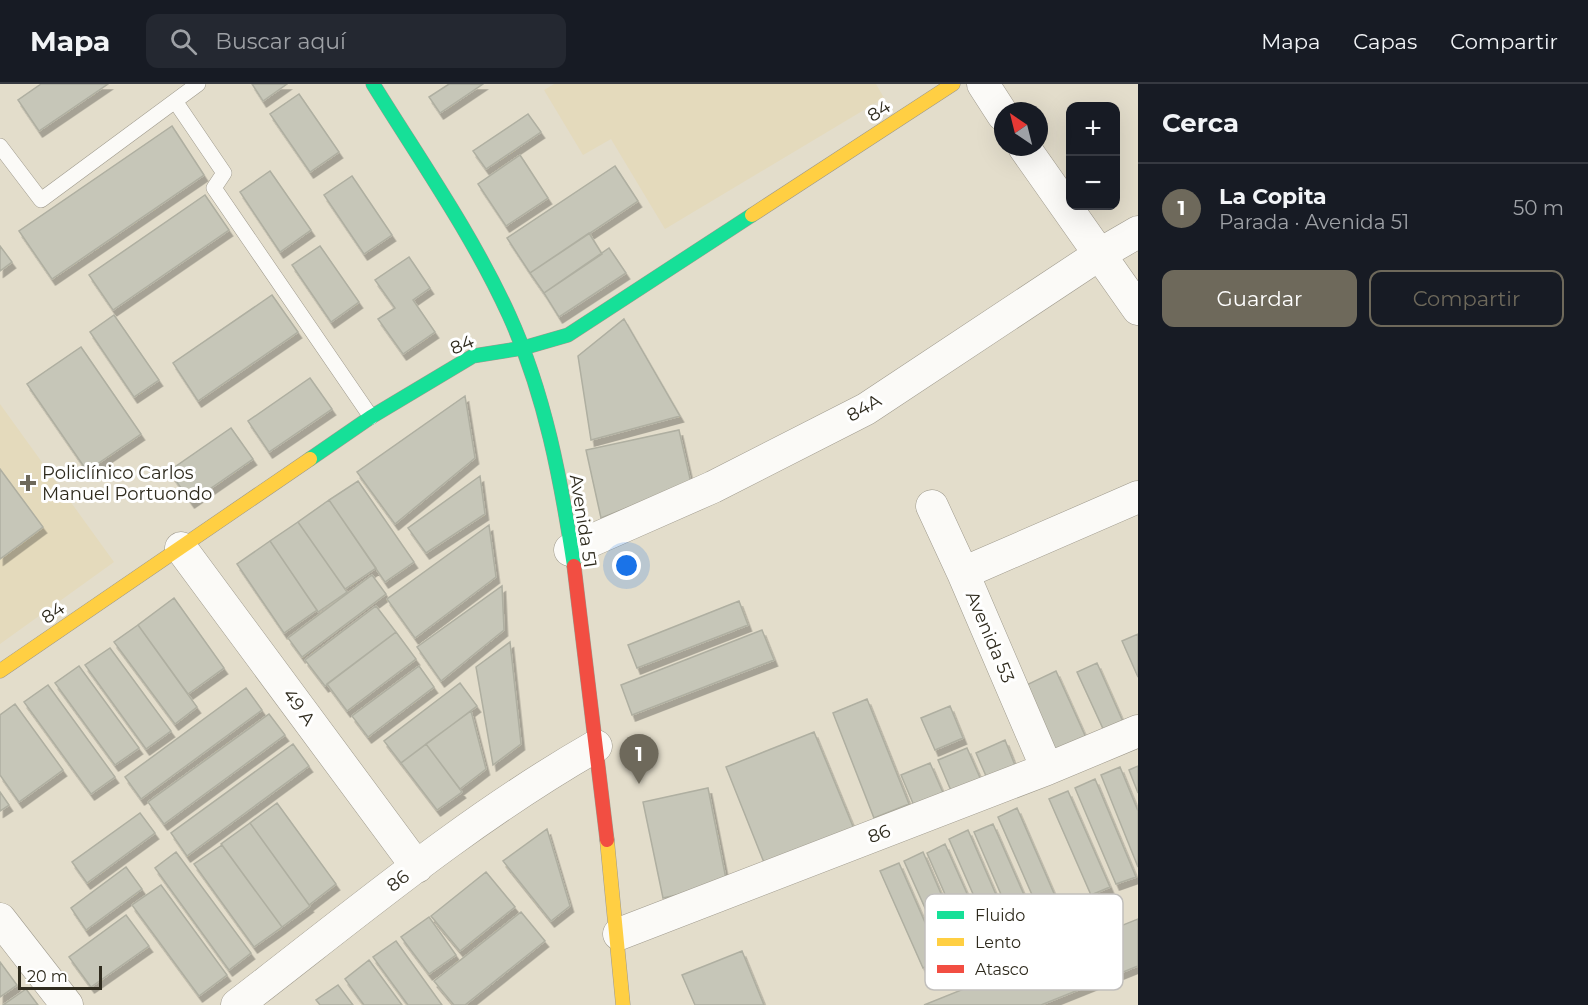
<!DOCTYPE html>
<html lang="es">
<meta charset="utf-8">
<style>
body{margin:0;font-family:Montserrat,sans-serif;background:#242831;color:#f1f3f6}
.controls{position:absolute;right:18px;top:18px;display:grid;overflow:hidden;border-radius:12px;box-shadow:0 6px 24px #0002}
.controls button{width:54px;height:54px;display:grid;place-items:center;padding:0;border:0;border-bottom:2px solid #363941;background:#171b24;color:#f1f3f6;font:30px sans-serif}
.compass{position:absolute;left:994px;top:18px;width:54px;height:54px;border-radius:50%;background:#171b24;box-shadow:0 6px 24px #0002;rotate:325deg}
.scale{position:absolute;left:18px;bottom:15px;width:84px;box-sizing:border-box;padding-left:6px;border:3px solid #2f2b1e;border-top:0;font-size:16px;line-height:21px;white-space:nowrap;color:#2f2b1e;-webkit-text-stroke:4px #fff;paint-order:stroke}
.you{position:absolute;left:627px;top:482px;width:21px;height:21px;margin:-15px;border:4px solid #fff;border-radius:50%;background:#1a73e8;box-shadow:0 0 0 9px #1a73e833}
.badge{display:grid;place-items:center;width:39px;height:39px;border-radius:50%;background:#6e695b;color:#fff;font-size:20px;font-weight:700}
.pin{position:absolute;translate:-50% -50px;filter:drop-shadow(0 2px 3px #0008)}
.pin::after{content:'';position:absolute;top:32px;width:21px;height:18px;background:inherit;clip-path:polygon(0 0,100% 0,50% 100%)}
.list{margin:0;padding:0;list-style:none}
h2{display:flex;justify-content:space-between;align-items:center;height:78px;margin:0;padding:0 24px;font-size:26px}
h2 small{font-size:20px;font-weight:400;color:#9ea1a6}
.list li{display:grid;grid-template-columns:39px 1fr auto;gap:18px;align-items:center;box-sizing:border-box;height:90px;padding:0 24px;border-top:2px solid #363941}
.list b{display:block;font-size:22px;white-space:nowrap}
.list p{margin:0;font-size:20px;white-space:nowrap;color:#9ea1a6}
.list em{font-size:20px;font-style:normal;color:#9ea1a6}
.actions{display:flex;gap:12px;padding:18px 24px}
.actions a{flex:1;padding:14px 0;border:2px solid #6e695b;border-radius:12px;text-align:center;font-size:21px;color:#6e695b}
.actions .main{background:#6e695b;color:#fff}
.icon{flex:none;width:33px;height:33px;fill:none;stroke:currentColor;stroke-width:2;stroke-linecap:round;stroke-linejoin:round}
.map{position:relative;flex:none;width:1138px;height:921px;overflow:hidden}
header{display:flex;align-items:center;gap:36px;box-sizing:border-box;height:84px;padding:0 30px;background:#171b24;border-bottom:2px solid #363941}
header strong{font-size:28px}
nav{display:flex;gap:33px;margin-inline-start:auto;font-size:21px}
.search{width:420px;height:54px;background:#242831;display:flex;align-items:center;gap:15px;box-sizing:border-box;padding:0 21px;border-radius:12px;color:#9ea1a6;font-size:22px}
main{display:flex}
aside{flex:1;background:#171b24}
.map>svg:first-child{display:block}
</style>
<header>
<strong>Mapa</strong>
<div class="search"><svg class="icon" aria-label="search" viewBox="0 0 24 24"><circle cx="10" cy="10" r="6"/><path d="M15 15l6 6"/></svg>Buscar aquí</div>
<nav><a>Mapa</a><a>Capas</a><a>Compartir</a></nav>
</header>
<main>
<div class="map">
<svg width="1138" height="921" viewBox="0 0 1138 921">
<defs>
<filter id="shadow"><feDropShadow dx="3.5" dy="6" stdDeviation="0" flood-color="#0004"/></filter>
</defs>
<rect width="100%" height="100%" fill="#e3ddcb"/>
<!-- built -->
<path fill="#e4dabc" d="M554 0H876L884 14 665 145 611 55 583 71 544 6Z
M0 320 114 478 0 560Z"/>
<!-- building -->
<path fill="#c6c6b8" stroke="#afafa1" stroke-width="1.5" filter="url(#shadow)" d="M41 0H108L39 47 18 16Z
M252 0H287L263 17Z
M449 0H483L440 29 429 13Z
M299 10 339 68 310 88 270 30Z
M528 30 541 48 486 85 473 67Z
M172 42 204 91 52 195 19 147Z
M520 71 548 114 506 142 478 100Z
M615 82 638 117 530 189 507 154Z
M270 87 311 146 280 168 240 108Z
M352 92 392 151 364 170 324 111Z
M205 111 229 146 113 226 89 191Z
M589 149 602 170 544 209 530 189Z
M0 162 12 178 0 187Z
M320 162 359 218 331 238 292 181Z
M609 164 626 189 559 233 544 209Z
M409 173 430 204 413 216 435 248 403 270 378 235 395 224 375 196Z
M272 211 298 248 198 317 173 279Z
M114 231 159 296 134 313 90 248Z
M624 235 680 332 591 356 578 272Z
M81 263 141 350 87 387 27 300Z
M310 294 332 325 269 368 248 337Z
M465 312 475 374 395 440 357 388Z
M231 344 253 375 191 418 169 387Z
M679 346 691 399 601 434 586 366Z
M0 385 43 443 0 475Z
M480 392 485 430 426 469 408 444Z
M358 397 414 478 385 498 329 416Z
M329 416 376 484 345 505 298 438Z
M298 438 347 508 318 528 270 457Z
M489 441 496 493 415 554 387 515Z
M270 457 317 526 284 549 237 480Z
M372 491 386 510 302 573 288 554Z
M502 502 504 546 441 597 417 563Z
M174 514 224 584 188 610 138 541Z
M739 517 748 541 637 584 628 561Z
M376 522 396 548 325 602 305 576Z
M138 541 197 623 175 640 114 558Z
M762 546 774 576 632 631 621 601Z
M396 548 416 575 347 627 327 600Z
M1138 550V593L1122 557Z
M510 558 521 660 493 681 476 583Z
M110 564 171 647 146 665 85 581Z
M1097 579 1124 640 1105 649 1077 588Z
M79 582 139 664 115 681 55 599Z
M419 582 434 603 368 653 352 632Z
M1056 587 1087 656 1052 673 1020 604Z
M460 599 477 622 401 679 384 657Z
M48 601 115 693 91 710 24 618Z
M246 604 262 626 141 715 125 693Z
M867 615 909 720 874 734 833 629Z
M15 620 63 686 19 718 0 691V631Z
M950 622 963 654 935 666 921 634Z
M471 627 486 685 460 705 426 660Z
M269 630 285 651 164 740 148 718Z
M814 648 854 745 765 781 726 683Z
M1005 656 1018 689 990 701 976 669Z
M293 660 309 682 187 772 171 749Z
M426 660 462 708 437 726 401 679Z
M967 664 981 696 952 709 938 676Z
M930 679 944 711 915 724 901 691Z
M1138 682V709L1129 686Z
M1120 683 1138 727V783L1101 691Z
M1095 695 1136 793 1116 800 1075 704Z
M708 704 727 800 663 814 643 718Z
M1068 707 1110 803 1091 811 1049 715Z
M0 708 9 721 0 727Z
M277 719 336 800 309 821 250 739Z
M1017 724 1059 821 1040 829 998 733Z
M140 729 155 749 87 799 72 778Z
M250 739 310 822 282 843 221 760Z
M993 740 1035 836 1016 845 974 748Z
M547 745 570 822 551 837 503 777Z
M968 746 1010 843 991 851 949 755Z
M945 760 988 857 969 865 927 769Z
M222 761 282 843 254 863 194 780Z
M176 768 251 869 229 886 155 784Z
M923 768 965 865 947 873 904 777Z
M899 779 941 875 923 884 880 787Z
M126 783 142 805 86 846 71 824Z
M486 788 515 823 460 867 431 832Z
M161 801 227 891 199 912 132 821Z
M521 828 545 857 465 921H454L434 897Z
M126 831 149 862 91 903 69 873Z
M429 833 456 871 429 890 401 853Z
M1138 835V882L1041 921H924Z
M396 857 442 921H408L373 873Z
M742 867 764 921H695L682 891Z
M369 876 402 921H364L345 895Z
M0 878 17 901 0 913Z
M338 901 353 921H320L316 916Z
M26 905 38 921H3Z"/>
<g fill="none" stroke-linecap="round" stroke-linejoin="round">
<!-- lane casing -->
<g stroke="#9e998c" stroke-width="16">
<path id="lane" d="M175 17 224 89 214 104 371 333
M0 62 41 116 198 0"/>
</g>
<!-- street casing -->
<g stroke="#9e998c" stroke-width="33">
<path id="street" d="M983 0 1003 31
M1024 63 1138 225
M932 422 963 489 1047 685
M181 464 417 783
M570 466 713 403 866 325 1100 170 1138 148
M963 489 1138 413
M0 835 67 921
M619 850 1047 685 1138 647
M237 921C353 832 468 735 596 662"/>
</g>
<!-- fast casing -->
<g stroke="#9e998c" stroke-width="15">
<path id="fast" d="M373 0C420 76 472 150 509 231 545 310 561 396 574 482
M310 375 371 333 473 272 523 264 568 251 752 131"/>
</g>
<!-- slow casing -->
<g stroke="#9e998c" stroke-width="15">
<path id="slow" d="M752 131 953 0
M0 587 310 375
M607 756 623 921"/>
</g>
<!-- jam casing -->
<g stroke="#9e998c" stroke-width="15">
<path id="jam" d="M574 482 607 756"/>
</g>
<!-- lane -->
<use href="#lane" stroke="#fbfaf7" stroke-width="15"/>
<!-- street -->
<use href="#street" stroke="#fbfaf7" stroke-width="32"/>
<!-- fast -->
<use href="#fast" stroke="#16e098" stroke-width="14"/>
<!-- slow -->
<use href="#slow" stroke="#ffcf43" stroke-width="14"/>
<!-- jam -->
<use href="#jam" stroke="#f24e42" stroke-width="14"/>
</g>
<!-- markers -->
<path fill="#6e695b" stroke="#fff" stroke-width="2" d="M25 390h6v6h6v6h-6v6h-6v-6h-6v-6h6z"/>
<g text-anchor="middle" stroke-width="6" stroke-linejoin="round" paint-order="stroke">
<!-- street labels -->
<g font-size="18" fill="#2f2b1e" stroke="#fff">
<text transform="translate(879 27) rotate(-33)" y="6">84</text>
<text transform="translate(462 261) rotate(-23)" y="6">84</text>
<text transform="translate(864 324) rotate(-30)" y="6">84A</text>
<text transform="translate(583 437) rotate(81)" y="6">Avenida 51</text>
<text transform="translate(53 529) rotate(-34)" y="6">84</text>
<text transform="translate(990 553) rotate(67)" y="6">Avenida 53</text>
<text transform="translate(299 623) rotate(54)" y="6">49 A</text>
<text transform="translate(879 750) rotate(-21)" y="6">86</text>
<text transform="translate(398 797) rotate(-38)" y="6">86</text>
</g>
<!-- poi labels -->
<g font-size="18" fill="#2f2b1e" stroke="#fff" text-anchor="start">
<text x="42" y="395">Policlínico Carlos<tspan x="42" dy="21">Manuel Portuondo</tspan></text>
</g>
</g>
<!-- legend -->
<rect x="925" y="810" width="198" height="96" rx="9" fill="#fff" stroke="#c1bfbc" stroke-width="1.5"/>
<rect x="937" y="827" width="27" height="8" fill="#16e098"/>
<rect x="937" y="854" width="27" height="8" fill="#ffcf43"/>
<rect x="937" y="881" width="27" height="8" fill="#f24e42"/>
<g font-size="16" fill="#2f2b1e">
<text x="975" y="837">Fluido</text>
<text x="975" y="864">Lento</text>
<text x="975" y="891">Atasco</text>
</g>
</svg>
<div class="controls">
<button>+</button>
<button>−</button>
</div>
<svg class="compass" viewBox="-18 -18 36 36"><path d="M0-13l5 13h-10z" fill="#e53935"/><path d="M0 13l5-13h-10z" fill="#9ea1a6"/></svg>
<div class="scale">20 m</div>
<div class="you"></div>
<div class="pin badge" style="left:639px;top:700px">1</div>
</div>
<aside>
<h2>Cerca<small></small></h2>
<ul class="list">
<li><span class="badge">1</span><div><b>La Copita</b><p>Parada · Avenida 51</p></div><em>50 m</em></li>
</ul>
<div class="actions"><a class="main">Guardar</a><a>Compartir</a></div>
</aside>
</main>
